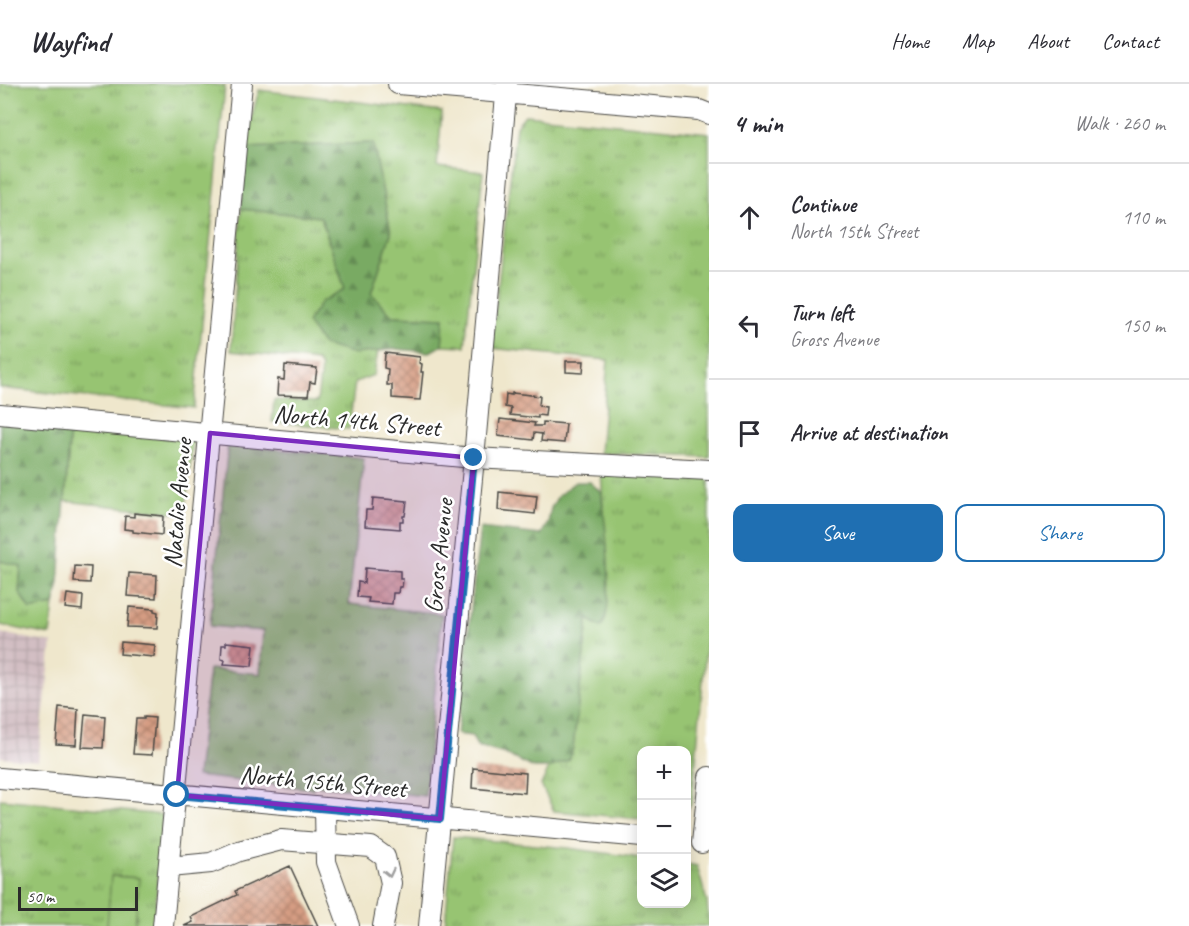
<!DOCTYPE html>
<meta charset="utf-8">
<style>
body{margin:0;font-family:Caveat,sans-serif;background:#f7f7f7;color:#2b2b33}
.controls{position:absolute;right:18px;bottom:18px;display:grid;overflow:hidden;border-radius:12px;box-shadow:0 3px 15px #0003}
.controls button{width:54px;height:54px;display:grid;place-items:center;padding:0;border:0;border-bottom:2px solid #e1e1e2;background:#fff;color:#2b2b33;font:30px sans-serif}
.scale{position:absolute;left:18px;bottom:15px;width:120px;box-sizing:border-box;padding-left:6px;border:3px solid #2b2b2b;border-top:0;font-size:16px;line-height:21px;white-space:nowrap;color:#2b2b2b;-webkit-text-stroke:4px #fff;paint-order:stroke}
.stop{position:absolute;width:18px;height:18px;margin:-14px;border:4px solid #1f6fb2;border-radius:50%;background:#fff}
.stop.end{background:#1f6fb2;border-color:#fff;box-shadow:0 2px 6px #0008}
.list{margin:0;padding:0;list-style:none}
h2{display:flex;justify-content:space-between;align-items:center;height:78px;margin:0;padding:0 24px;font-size:26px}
h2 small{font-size:20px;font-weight:400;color:#7c7c81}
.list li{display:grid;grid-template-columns:39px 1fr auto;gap:18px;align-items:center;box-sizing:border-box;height:108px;padding:0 24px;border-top:2px solid #e1e1e2}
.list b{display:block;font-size:22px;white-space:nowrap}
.list p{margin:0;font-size:20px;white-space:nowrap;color:#7c7c81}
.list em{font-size:20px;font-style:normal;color:#7c7c81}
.actions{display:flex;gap:12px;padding:18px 24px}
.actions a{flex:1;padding:14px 0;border:2px solid #1f6fb2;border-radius:12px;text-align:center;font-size:21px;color:#1f6fb2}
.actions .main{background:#1f6fb2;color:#fff}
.icon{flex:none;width:33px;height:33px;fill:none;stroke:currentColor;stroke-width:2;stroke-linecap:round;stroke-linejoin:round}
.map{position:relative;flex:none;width:709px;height:842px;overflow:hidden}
header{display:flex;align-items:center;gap:36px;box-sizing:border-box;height:84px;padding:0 30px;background:#fff;border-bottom:2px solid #e1e1e2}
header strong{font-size:28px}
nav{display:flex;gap:33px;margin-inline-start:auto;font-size:21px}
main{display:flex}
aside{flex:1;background:#fff}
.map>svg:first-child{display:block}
</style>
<header>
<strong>Wayfind</strong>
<nav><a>Home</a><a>Map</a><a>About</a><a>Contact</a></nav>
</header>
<main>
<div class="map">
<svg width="709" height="842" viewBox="0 0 709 842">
<defs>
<pattern id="industrial-grid" width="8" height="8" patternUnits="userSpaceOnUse" patternTransform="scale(1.5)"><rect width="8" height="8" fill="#d2bec3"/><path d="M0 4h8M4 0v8" fill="none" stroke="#b4a3a8"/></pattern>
<pattern id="grass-tufts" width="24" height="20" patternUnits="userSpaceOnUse" patternTransform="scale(1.5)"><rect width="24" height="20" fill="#97c472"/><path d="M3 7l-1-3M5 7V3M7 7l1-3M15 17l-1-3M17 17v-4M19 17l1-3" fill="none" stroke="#7b9f5e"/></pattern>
<pattern id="forest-firs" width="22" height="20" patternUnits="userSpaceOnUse" patternTransform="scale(1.5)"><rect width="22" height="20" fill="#79aa64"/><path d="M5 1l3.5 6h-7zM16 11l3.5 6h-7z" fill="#638b53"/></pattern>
<pattern id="building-cross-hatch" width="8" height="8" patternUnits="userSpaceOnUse" patternTransform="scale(1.5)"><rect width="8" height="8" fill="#d69d83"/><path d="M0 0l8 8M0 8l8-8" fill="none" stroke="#ae806b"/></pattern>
</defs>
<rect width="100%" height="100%" fill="#fff"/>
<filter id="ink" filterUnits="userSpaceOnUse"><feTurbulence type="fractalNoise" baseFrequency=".0167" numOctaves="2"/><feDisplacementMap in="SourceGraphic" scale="12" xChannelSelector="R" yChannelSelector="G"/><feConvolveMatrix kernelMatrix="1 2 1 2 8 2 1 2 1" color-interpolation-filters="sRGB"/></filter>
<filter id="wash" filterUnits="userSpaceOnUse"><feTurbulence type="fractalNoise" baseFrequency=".008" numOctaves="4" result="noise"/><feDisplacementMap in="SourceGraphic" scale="24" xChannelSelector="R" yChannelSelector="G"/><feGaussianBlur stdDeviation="1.35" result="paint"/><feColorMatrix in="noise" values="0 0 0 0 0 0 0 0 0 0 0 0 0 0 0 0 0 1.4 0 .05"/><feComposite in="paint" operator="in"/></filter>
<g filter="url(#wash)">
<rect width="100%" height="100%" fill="#efe7cc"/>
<!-- industrial -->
<path fill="url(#industrial-grid)" d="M0 549 52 559 38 677 0 673Z"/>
<!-- grass -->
<path fill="url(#grass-tufts)" stroke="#61784e" stroke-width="1.5" d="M0 0H207L225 2 194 324 0 304Z
M259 6 442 28 437 83 483 88 465 262 442 261 444 234 392 232 371 209 391 149 373 59 246 64 248 47Z
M525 31 709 49V373L600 369 608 276 491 264 516 42Z
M241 125 321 133 345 205 321 218 355 270 378 267 374 291 355 298 349 345 272 338 274 316 317 318 321 284 317 277 231 267Z
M70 343 193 356 185 430 65 417Z
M228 360 364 374 349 520 442 530 425 712 313 701V705L197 692 209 585 260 590 263 547 210 542Z
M601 385 709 390V529L692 719 687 725 686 666H642L641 735 554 727 541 701 549 684 569 676 573 664 588 534 604 445Z
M0 477 21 482 19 508 30 526 54 521 50 551 0 541Z
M0 715 163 731 154 842H135L138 794 112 792 107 842H0Z
M453 753 568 764 641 774 642 820H686L687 780 697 782 707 818 709 842H445Z"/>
<!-- forest -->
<path fill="url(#forest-firs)" stroke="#526a48" stroke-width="1.5" d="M373 59 391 149 371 209 392 232 444 234 442 261 430 268 396 265 355 270 323 261 307 239 321 218 345 205 321 133 241 125 246 64Z
M0 336 70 343 59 499 54 521 30 526 19 508 21 482 0 477Z
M575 398H590L601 408C605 435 616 525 601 543L588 535 573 664 569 676 549 684H534L505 670 477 662 472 652 457 650 480 444 541 451 548 439 551 424 558 412Z"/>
<!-- pitch -->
<path fill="#97c472" stroke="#61784e" stroke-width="1.5" d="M111 792 139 794 135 842H107Z"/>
<g id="blocks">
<!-- building -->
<path fill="url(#building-cross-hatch)" d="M385 269 420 273 419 279 422 280 421 288H423L420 316 392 314V301H387L388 285 384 284Z
M566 277H584L583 289 566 288Z
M285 281 317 284 315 299 310 298 308 312 277 311 278 295 284 296Z
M512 309 540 312 539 322 546 323 545 332 538 331V334L510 331 511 324 505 323 506 310 512 311Z
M500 335 535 339 534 342H543V338L566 340 564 359 541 357 542 350 534 349 533 356 498 352Z
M499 408 537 412 535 430 498 426Z
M373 414 407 417 405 432H403V437H400V445L365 442 366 426H372Z
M134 429 163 432 162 451 133 448V446L124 445 125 432 134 433Z
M75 482 91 483 90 499 74 498Z
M365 484 400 487V495H403L402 503H399L398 509H393L392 520 368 518 369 514 357 513 358 498 364 499Z
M129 489 157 491 156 514 127 512Z
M67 510 83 512 82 526 65 524Z
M129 523 154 525V527L158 528 157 544 127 543Z
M121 558 155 561 154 573 120 570Z
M226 558 254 561 252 582 224 580 225 576 221 575 222 561H226Z
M59 623 78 625 76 661 56 660Z
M85 630 105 632 103 664 82 663Z
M144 633 155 634 152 671 133 670 136 635H144Z
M473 684 526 689 525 709 472 704Z
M290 782 318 842H184L193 838 191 833 237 811 235 807Z"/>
</g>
</g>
<g filter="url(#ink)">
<use href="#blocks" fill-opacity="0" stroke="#484743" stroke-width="1.5"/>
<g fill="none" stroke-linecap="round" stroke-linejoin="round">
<!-- minor casing -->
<g stroke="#484743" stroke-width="22">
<path id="minor" d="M398 0 699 26 709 30
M0 330 474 374 709 386
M0 694 642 753
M325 725 326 778 349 842
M702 759 709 693
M169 783 211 779 239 767 281 756 371 763 385 773 391 799 383 842
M163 842 242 0
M429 842 474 374 507 0"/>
</g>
<!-- minor -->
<use href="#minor" stroke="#fff" stroke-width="20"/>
</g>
<!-- one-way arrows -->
<defs><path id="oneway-chevron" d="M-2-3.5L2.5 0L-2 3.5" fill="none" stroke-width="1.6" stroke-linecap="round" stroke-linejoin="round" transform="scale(1.5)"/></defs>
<use stroke="#a0a0a0" href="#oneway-chevron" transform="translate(389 789) rotate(77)"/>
</g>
<g fill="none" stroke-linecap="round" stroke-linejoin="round" filter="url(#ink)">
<!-- route -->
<path stroke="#1f6fb2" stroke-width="8" d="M177 711 440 735 474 374"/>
</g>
<!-- marked area -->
<path fill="#7b2cbf" fill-opacity="0.2" stroke="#7b2cbf" stroke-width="4.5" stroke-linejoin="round" d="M210 349 474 374 440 735 177 711Z"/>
<g text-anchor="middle" stroke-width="5" stroke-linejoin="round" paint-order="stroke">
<!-- street labels -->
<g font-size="26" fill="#2b2b2b" stroke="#fff">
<text transform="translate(357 336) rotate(5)" y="9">North 14th Street</text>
<text transform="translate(177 419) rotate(-85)" y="9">Natalie Avenue</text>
<text transform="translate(438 472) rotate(-84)" y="9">Gross Avenue</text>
<text transform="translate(323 697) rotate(5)" y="9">North 15th Street</text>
</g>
</g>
</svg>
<div class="controls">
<button>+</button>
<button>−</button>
<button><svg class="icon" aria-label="layers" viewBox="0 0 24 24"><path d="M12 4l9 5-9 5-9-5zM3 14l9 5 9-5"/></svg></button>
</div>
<div class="scale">50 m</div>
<div class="stop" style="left:177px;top:711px"></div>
<div class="stop end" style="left:474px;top:374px"></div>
</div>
<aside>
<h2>4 min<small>Walk · 260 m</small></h2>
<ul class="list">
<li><svg class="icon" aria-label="ahead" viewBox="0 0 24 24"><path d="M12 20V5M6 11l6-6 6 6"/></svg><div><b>Continue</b><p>North 15th Street</p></div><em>110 m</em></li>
<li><svg class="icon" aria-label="left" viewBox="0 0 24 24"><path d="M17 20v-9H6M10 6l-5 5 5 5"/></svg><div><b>Turn left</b><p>Gross Avenue</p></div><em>150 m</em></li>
<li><svg class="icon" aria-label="arrive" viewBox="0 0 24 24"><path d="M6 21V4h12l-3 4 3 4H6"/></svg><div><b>Arrive at destination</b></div></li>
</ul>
<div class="actions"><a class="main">Save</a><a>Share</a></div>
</aside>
</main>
